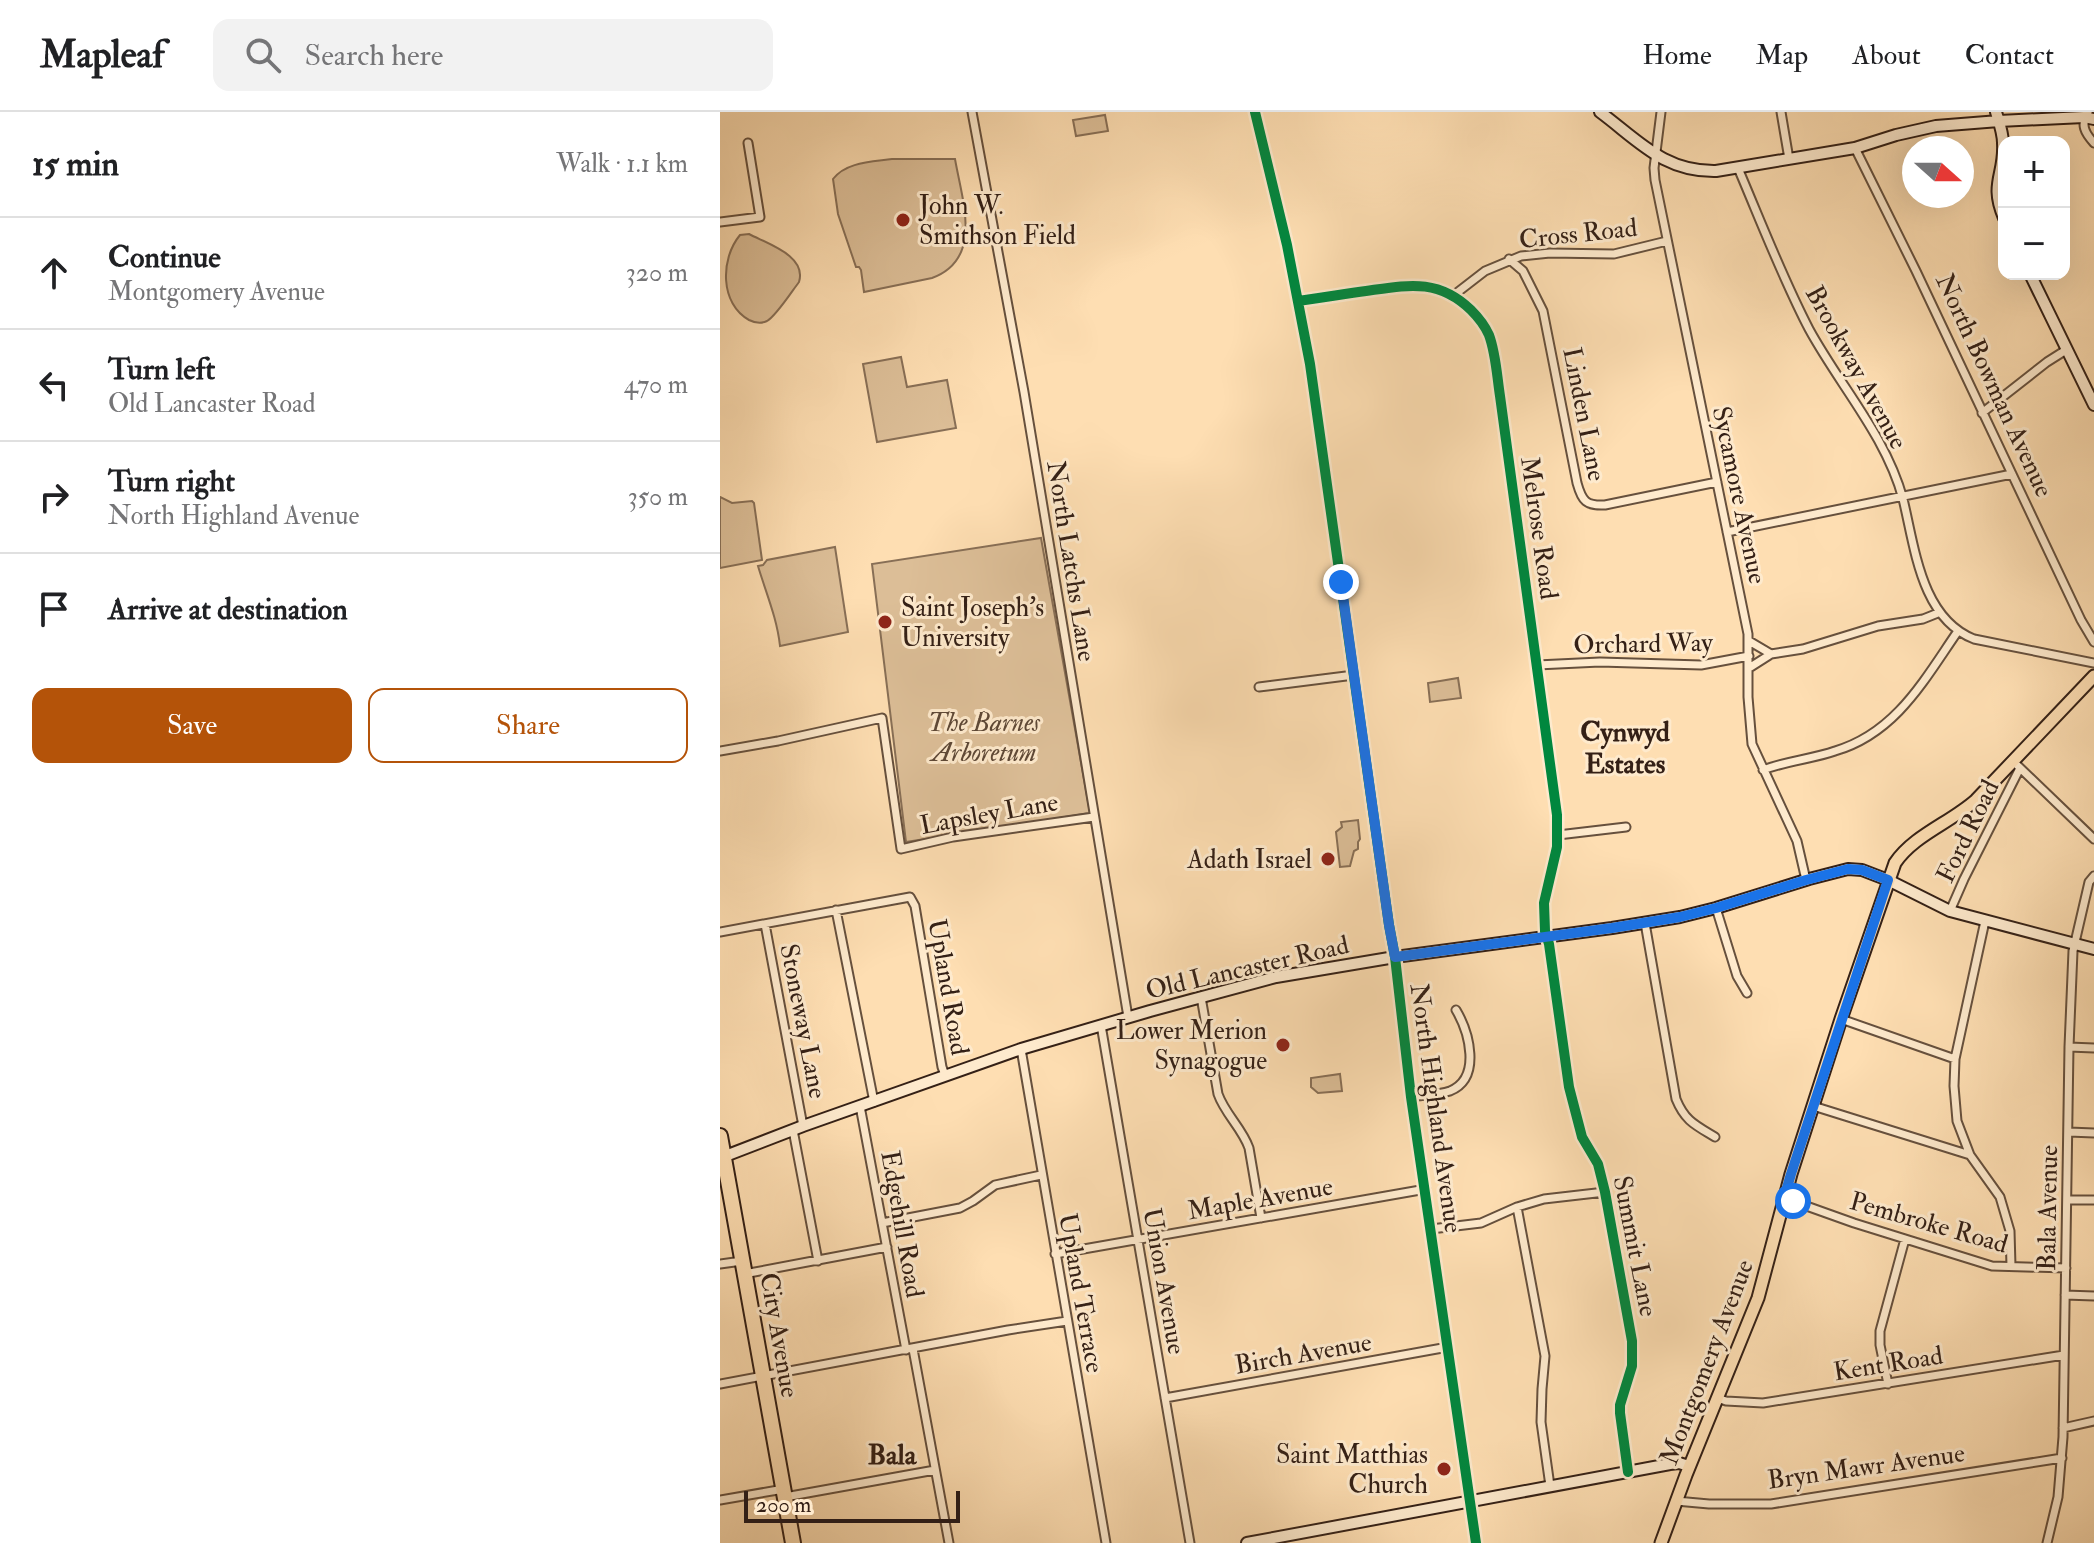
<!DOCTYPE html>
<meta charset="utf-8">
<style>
body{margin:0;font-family:"IM FELL Double Pica",serif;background:#f2f2f2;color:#202124}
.controls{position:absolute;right:24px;top:24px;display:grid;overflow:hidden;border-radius:16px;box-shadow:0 8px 32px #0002}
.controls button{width:72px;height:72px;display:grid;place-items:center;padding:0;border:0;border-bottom:2px solid #e0e0e0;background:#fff;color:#202124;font:40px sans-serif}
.compass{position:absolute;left:1182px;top:24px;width:72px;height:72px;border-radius:50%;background:#fff;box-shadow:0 8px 32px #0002;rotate:111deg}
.scale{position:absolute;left:24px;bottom:20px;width:216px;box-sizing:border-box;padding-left:8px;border:4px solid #342016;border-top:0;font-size:22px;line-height:28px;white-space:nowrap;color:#342016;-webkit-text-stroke:6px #feeacd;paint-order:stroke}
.stop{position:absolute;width:24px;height:24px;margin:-18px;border:6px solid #1a73e8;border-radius:50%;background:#fff}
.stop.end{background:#1a73e8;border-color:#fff;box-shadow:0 2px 8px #0008}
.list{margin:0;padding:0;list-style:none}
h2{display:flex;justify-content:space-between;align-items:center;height:104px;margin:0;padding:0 32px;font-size:34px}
h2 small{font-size:26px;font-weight:400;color:#757577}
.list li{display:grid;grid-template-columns:52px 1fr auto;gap:24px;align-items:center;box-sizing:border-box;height:112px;padding:0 32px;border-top:2px solid #e0e0e0}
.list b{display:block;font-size:30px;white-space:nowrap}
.list p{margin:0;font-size:26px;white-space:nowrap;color:#757577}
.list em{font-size:26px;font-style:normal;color:#757577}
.actions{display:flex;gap:16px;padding:24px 32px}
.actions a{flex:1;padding:18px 0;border:2px solid #b45309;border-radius:16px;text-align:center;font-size:28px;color:#b45309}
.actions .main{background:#b45309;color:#fff}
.icon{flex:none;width:44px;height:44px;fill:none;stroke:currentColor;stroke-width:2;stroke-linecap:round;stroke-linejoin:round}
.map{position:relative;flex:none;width:1374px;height:1431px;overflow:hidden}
header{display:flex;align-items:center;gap:48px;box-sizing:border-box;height:112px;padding:0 40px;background:#fff;border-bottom:2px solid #e0e0e0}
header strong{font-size:38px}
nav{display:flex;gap:44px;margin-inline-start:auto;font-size:28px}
.search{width:560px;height:72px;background:#f2f2f2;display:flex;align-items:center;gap:20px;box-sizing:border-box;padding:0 28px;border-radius:16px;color:#757577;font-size:30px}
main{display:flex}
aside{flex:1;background:#fff}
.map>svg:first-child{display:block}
</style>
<header>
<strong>Mapleaf</strong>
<div class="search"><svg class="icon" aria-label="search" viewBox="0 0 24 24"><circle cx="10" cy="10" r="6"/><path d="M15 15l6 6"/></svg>Search here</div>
<nav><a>Home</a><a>Map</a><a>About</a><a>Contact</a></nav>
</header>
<main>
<aside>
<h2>15 min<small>Walk · 1.1 km</small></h2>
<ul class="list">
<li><svg class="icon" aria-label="ahead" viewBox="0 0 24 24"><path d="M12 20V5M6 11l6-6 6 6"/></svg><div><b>Continue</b><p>Montgomery Avenue</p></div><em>320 m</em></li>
<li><svg class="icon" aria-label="left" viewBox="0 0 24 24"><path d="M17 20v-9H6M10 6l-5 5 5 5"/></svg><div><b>Turn left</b><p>Old Lancaster Road</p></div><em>470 m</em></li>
<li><svg class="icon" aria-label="right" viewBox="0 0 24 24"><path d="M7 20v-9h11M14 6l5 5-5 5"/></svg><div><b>Turn right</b><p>North Highland Avenue</p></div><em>350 m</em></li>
<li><svg class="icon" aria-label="arrive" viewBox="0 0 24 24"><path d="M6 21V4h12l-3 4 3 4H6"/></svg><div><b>Arrive at destination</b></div></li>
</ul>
<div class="actions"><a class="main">Save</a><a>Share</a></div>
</aside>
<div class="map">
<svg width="1374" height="1431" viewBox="0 0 1374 1431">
<rect width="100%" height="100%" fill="#fedeb2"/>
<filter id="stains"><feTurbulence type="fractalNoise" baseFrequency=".0025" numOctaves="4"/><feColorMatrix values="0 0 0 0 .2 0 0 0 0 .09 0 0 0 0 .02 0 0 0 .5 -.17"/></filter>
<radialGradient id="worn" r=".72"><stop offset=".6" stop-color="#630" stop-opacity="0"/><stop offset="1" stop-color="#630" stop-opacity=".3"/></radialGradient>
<!-- green -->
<path fill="#dcbe97" stroke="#886f56" stroke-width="2" d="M385 3 388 19 356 24 353 8Z
M172 47H235C242 88 264 147 212 166L144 180 141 158 139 155H136L118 102 113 67C126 50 151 50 172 47Z
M29 122C48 132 87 144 79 170 72 179 56 204 47 209 41 212 35 211 29 208 0 192 0 147 20 123Z
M181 245 187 275 227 268 236 316 157 330 143 252Z
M0 385 12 391 32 389 34 391 42 448 0 456Z
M321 426 370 701 186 730 152 452Z
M115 435 128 520 60 534C57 506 46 481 38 454L43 453 47 448Z
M738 566 741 586 710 590 708 571Z
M638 708 640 727 638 730V737L634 739 630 754 620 755 616 720 622 715 621 710Z
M620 962 622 979 598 981 591 975V966Z"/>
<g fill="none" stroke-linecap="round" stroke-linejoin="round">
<!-- street casing -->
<g stroke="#66503d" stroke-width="11">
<path id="street" d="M252 0 304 280 408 905
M535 0 567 133 590 252 669 813 675 845 691 985 756 1431
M941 0 934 56 935 68 1028 522V585L1032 632 1077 729 1086 768
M1061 0 1069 47
M1368 0C1360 13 1365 21 1374 31
M1135 36 1196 159 1361 508 1374 530
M1018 56C1041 110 1062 165 1089 217 1120 274 1166 324 1183 387 1195 436 1201 506 1254 527L1374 551
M0 110 40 105 28 31
M789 147 803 159 823 199 857 371C862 389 866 394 885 393L997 370
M734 183 765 159 801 144 830 141 894 142 947 129
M578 189C601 186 624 182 646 179 688 173 718 166 751 198 758 205 765 214 769 223 776 242 777 265 780 284L837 703V735L824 791 825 819 829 832 849 975 862 1025 878 1052 885 1080 912 1229V1254L900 1293V1301L908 1360
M1262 301 1327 250 1346 238
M1007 420 1292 362
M1029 529 1051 542
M817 553 880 550 981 553 1029 544
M1029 556 1051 542 1083 537 1158 514 1203 507 1218 501
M539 575 634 563
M0 639 58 629 162 606 181 737 233 725 374 705
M1298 654 1374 727
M1043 658C1066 649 1092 647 1115 639 1176 621 1204 568 1238 519
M838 723 906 715
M996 796 1017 864 1027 881
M116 798 154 990
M1230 799 1244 767 1300 656
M1265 809 1235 947 1234 974 1237 1009 1250 1043 1280 1085 1290 1119 1291 1154
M925 811 956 987C965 1009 975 1013 995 1025
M45 812 83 1014
M0 820 190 785 195 794 222 955 225 963
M481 885 498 982C505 1002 522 1016 529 1036L541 1106
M1121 907 1235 947
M381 913 470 1431
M1349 935 1374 936
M301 937 386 1431
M691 985C703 983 718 983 730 979 762 966 749 920 736 898
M140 994 186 1238
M1093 994 1250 1043
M73 1018 98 1149
M1349 1020 1374 1021
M1064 1086 1134 1111 1272 1154 1346 1156
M1348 1088H1374
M797 1095 825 1244 822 1277 821 1310 830 1374
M162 1111 240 1096 253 1089 275 1073 321 1063
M711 1117 761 1111 797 1095 824 1087 885 1080
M335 1142 706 1077
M0 1152 22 1149
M24 1162 167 1135
M1345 1183 1374 1184
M193 1237 229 1431
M0 1272 288 1218 347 1209
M1168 1272 1160 1233V1219L1185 1127
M445 1286 728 1235
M997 1286 1006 1289 1043 1291 1344 1243
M1343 1316 1374 1309
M65 1385 215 1358
M0 1388 64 1377
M956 1389 989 1392H1051L1342 1346
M1327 1431 1338 1385 1343 1325 1349 935 1353 839 1369 770 1374 764"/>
</g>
<!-- secondary casing -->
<g stroke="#342016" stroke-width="14">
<path id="secondary" d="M880 0C919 29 944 60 996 59L1135 36 1176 23 1216 14 1279 9 1364 5 1374 7
M1276 0C1279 10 1283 21 1283 31 1285 63 1269 71 1284 106
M1310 162 1374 293
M0 1046 83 1014 301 937 430 899 556 865 675 845 892 816 960 805 996 796 1089 767 1128 757 1142 758 1168 768 1230 799 1374 837
M527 1431 950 1352 959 1351 969 1354"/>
</g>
<!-- primary casing -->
<g stroke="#342016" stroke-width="15">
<path id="primary" d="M941 1431 966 1363 1038 1186 1071 1062 1121 907 1175 751C1194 723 1230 711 1256 688L1374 564"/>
</g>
<!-- highway casing -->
<g stroke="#342016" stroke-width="18">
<path id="highway" d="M0 1024 73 1431"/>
</g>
<!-- street -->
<use href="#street" stroke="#feeacd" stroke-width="7"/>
<!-- secondary -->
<use href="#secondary" stroke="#feeacd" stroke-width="10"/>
<!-- primary -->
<use href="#primary" stroke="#fedeb2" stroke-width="11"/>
<!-- highway -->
<use href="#highway" stroke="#fedeb2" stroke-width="14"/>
<!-- cycleway casing -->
<g stroke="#feeacd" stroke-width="15">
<path id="cycleway" d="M535 0 567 133 590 252 669 813 675 845 691 985 756 1431
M578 189C601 186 624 182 646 179 688 173 718 166 751 198 758 205 765 214 769 223 776 242 777 265 780 284L837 703V735L824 791 825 819 829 832 849 975 862 1025 878 1052 885 1080 912 1229V1254L900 1293V1301L908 1360"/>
</g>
<!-- cycleway -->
<use href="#cycleway" stroke="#00873e" stroke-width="10"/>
</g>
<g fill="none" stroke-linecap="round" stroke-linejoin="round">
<!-- route -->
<path stroke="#1a73e8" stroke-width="10" d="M621 470 669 813 675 845 892 816 960 805 996 796 1086 768 1128 757 1142 758 1168 768 1071 1062 1064 1086 1073 1089"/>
</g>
<!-- markers -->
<g fill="#8f2418" stroke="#feeacd" stroke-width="3">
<circle cx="183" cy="108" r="8"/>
<circle cx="165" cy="510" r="8"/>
<circle cx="608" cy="747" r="8"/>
<circle cx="563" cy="933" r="8"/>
<circle cx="724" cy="1357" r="8"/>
</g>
<g text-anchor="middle" stroke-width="6" stroke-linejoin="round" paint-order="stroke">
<!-- poi labels -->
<g font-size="26" fill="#342016" stroke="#feeacd" text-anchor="end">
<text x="199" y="102" text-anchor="start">John W.<tspan x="199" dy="30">Smithson Field</tspan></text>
<text x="181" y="504" text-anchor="start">Saint Joseph's<tspan x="181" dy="30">University</tspan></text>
<text x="592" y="756">Adath Israel</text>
<text x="547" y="927">Lower Merion<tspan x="547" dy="30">Synagogue</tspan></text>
<text x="708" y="1351">Saint Matthias<tspan x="708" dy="30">Church</tspan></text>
</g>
<!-- street labels -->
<g font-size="26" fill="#342016" stroke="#feeacd">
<text transform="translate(858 121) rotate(-6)" y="9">Cross Road</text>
<text transform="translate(1137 255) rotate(61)" y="9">Brookway Avenue</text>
<text transform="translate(1275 273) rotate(65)" y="9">North Bowman Avenue</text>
<text transform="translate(865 302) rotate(79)" y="9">Linden Lane</text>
<text transform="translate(1020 383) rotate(78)" y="9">Sycamore Avenue</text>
<text transform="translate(820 416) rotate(82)" y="9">Melrose Road</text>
<text transform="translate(352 449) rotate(81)" y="9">North Latchs Lane</text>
<text transform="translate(923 531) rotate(-1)" y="9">Orchard Way</text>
<text transform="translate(269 701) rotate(-10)" y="9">Lapsley Lane</text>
<text transform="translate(1247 719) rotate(-64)" y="9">Ford Road</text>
<text transform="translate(527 855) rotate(-13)" y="9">Old Lancaster Road</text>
<text transform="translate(229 875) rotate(80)" y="9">Upland Road</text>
<text transform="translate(84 909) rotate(79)" y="9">Stoneway Lane</text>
<text transform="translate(717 996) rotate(82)" y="9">North Highland Avenue</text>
<text transform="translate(540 1086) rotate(-10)" y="9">Maple Avenue</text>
<text transform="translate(1327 1096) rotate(-89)" y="9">Bala Avenue</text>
<text transform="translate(1209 1110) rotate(16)" y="9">Pembroke Road</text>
<text transform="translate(183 1112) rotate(80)" y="9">Edgehill Road</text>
<text transform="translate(916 1134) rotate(79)" y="9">Summit Lane</text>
<text transform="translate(445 1169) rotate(80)" y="9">Union Avenue</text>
<text transform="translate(362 1181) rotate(80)" y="9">Upland Terrace</text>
<text transform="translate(60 1223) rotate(80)" y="9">City Avenue</text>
<text transform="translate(583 1241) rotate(-10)" y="9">Birch Avenue</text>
<text transform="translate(986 1250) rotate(-69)" y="9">Montgomery Avenue</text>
<text transform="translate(1168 1251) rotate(-9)" y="9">Kent Road</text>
<text transform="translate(1146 1354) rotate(-8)" y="9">Bryn Mawr Avenue</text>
</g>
<!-- park labels -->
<g font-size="26" font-style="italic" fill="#5e4836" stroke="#feeacd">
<text x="264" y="619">The Barnes<tspan x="264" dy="30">Arboretum</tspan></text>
</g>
<!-- neighbourhood labels -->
<g font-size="28" font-weight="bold" fill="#342016" stroke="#feeacd">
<text x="905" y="629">Cynwyd<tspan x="905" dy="32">Estates</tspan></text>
<text x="172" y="1352">Bala</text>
</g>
</g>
<rect width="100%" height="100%" filter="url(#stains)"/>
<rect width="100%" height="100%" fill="url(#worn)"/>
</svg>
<div class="controls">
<button>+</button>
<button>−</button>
</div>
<svg class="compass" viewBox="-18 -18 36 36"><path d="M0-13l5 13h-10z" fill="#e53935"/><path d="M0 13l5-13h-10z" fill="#757577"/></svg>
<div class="scale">200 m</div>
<div class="stop" style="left:1073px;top:1089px"></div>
<div class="stop end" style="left:621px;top:470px"></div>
</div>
</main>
